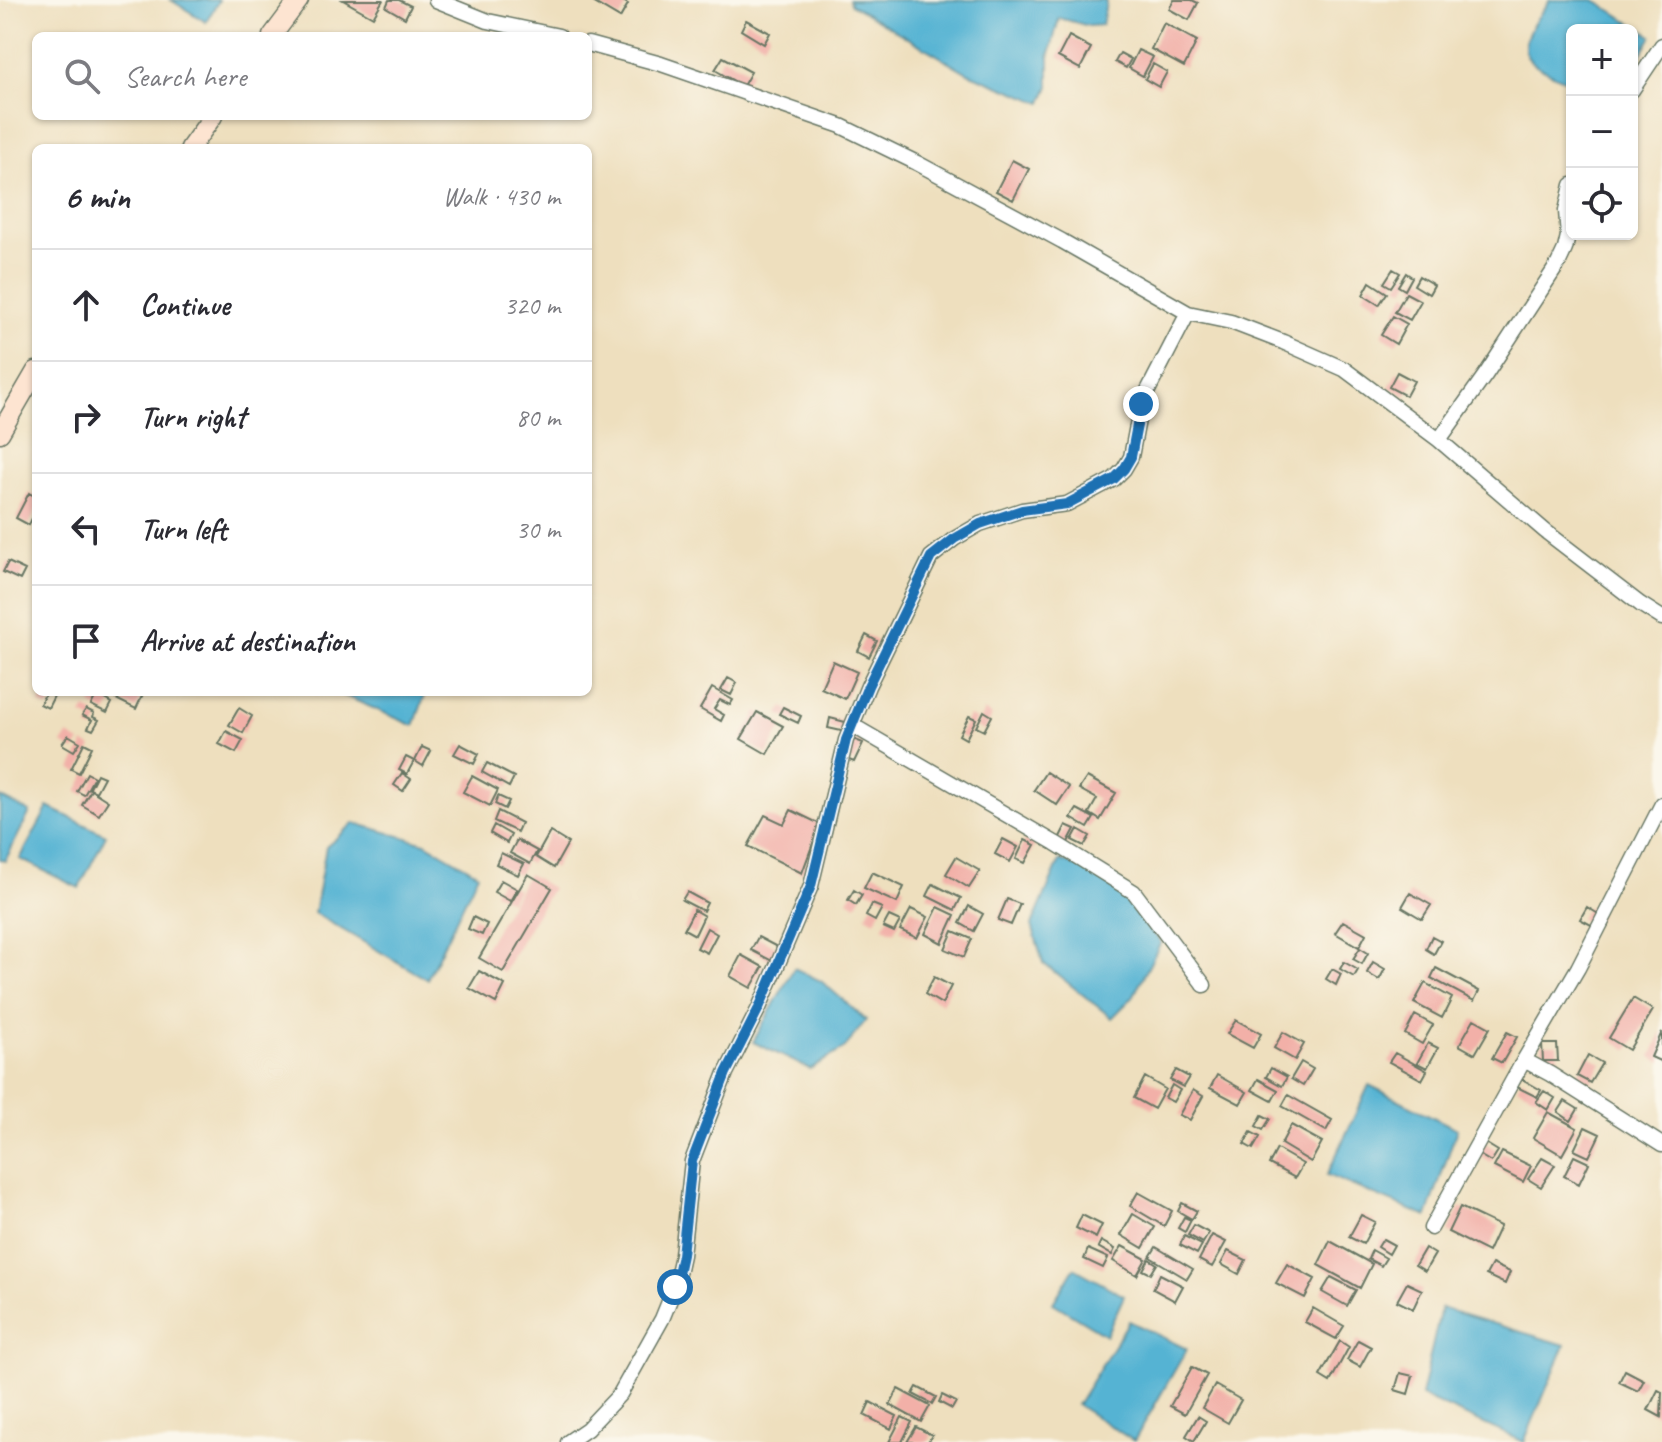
<!DOCTYPE html>
<meta charset="utf-8">
<style>
body{margin:0;font-family:Caveat,sans-serif;background:#f2f2f3;color:#2b2b33}
.controls{position:absolute;right:24px;top:24px;display:grid;overflow:hidden;border-radius:12px;box-shadow:0 2px 6px #0004}
.controls button{width:72px;height:72px;display:grid;place-items:center;padding:0;border:0;border-bottom:2px solid #e1e1e2;background:#fff;color:#2b2b33;font:40px sans-serif}
.stop{position:absolute;width:24px;height:24px;margin:-18px;border:6px solid #1f6fb2;border-radius:50%;background:#fff}
.stop.end{background:#1f6fb2;border-color:#fff;box-shadow:0 2px 8px #0008}
.list{margin:0;padding:0;list-style:none}
h2{display:flex;justify-content:space-between;align-items:center;height:104px;margin:0;padding:0 32px;font-size:34px}
h2 small{font-size:26px;font-weight:400;color:#7c7c81}
.list li{display:grid;grid-template-columns:52px 1fr auto;gap:24px;align-items:center;box-sizing:border-box;height:112px;padding:0 32px;border-top:2px solid #e1e1e2}
.list b{display:block;font-size:30px;white-space:nowrap}
.list em{font-size:26px;font-style:normal;color:#7c7c81}
.icon{flex:none;width:44px;height:44px;fill:none;stroke:currentColor;stroke-width:2;stroke-linecap:round;stroke-linejoin:round}
.map{position:relative;flex:none;width:1662px;height:1442px;overflow:hidden}
.search{position:absolute;background:#fff;box-shadow:0 2px 6px #0004;left:32px;top:32px;width:560px;height:88px;display:flex;align-items:center;gap:20px;box-sizing:border-box;padding:0 28px;border-radius:12px;color:#7c7c81;font-size:30px}
.panel{position:absolute;background:#fff;box-shadow:0 2px 6px #0004;left:32px;top:144px;width:560px;height:552px;border-radius:12px}
.map>svg:first-child{display:block}
</style>
<div class="map">
<svg width="1662" height="1442" viewBox="0 0 1662 1442">
<rect width="100%" height="100%" fill="#fbf7ec"/>
<filter id="ink" filterUnits="userSpaceOnUse"><feTurbulence type="fractalNoise" baseFrequency=".0125" numOctaves="2"/><feDisplacementMap in="SourceGraphic" scale="16" xChannelSelector="R" yChannelSelector="G"/><feConvolveMatrix kernelMatrix="1 2 1 2 8 2 1 2 1" color-interpolation-filters="sRGB"/></filter>
<filter id="wash" filterUnits="userSpaceOnUse"><feTurbulence type="fractalNoise" baseFrequency=".006" numOctaves="4" result="noise"/><feDisplacementMap in="SourceGraphic" scale="32" xChannelSelector="R" yChannelSelector="G"/><feGaussianBlur stdDeviation="1.8" result="paint"/><feColorMatrix in="noise" values="0 0 0 0 0 0 0 0 0 0 0 0 0 0 0 0 0 1.4 0 .05"/><feComposite in="paint" operator="in"/></filter>
<g filter="url(#wash)">
<rect width="100%" height="100%" fill="#eedfbe"/>
<!-- water -->
<path fill="#54b3d3" stroke="#3a7884" stroke-width="2" d="M171 0H219L206 22Z
M849 0H1105L1106 3 1102 25 1089 26 1059 18 1049 57V86L1042 103 968 73 850 4Z
M1550 0H1594L1652 36 1632 70V30H1572V83C1559 76 1543 71 1532 62 1512 46 1540 15 1550 0Z
M336 692H426L414 726Z
M0 797 30 812 5 861 0 859Z
M48 807 106 835 79 888 20 859Z
M354 823 425 843 478 874 427 979 314 913 326 847Z
M1060 860 1107 877 1161 942 1133 997 1112 1018 1043 963 1032 925Z
M794 968 821 981 866 1020 845 1048 810 1069 753 1042Z
M1369 1085 1457 1129 1427 1217 1327 1175Z
M1074 1268 1124 1296 1106 1335 1053 1303Z
M1441 1308 1565 1345 1524 1442 1421 1396Z
M1129 1321 1187 1349 1134 1441 1077 1405Z"/>
<g id="blocks">
<!-- building -->
<path fill="#f2b0a8" d="M343 0H383L373 17Z
M389 0H399L411 6 405 18 386 7Z
M594 0H621L628 4 620 18 593 2Z
M1174 0H1192L1198 3 1189 20 1169 9Z
M746 20 770 33 764 44 741 30Z
M1164 23 1197 41 1184 67 1151 49Z
M1069 36 1091 48 1080 69 1058 57Z
M1138 50 1153 57 1143 76 1129 68Z
M1120 53 1131 59 1126 68 1115 62Z
M723 57 751 72 743 86 715 70Z
M1153 64 1167 72 1159 87 1145 79Z
M1012 160 1029 169 1013 200 996 191Z
M1393 269 1400 273 1391 287 1384 283Z
M1406 273 1412 277 1405 290 1398 286Z
M1419 276 1434 285 1429 294 1414 285Z
M1370 282 1387 293 1379 305 1363 295Z
M1406 293 1421 301 1410 320 1395 312Z
M1393 316 1407 324 1396 344 1381 335Z
M1397 372 1414 381 1406 396 1389 387Z
M29 493 36 497V510L29 525 16 518Z
M8 562 25 570 20 580 3 572Z
M866 635 877 641 869 657 858 651Z
M833 661 857 672 845 699 821 688Z
M728 678 737 683 731 695 721 690Z
M712 688 733 700 730 705 720 700 714 709 724 715 721 721 700 709Z
M46 692 54 696 48 708 40 704Z
M119 692H139L143 694 136 709 116 699Z
M97 694 112 703 107 713 91 705Z
M783 707 801 716 798 723 779 714Z
M239 708 252 716 243 733 229 725Z
M86 709 94 713 93 717 99 720 93 730 88 728 92 720 82 715Z
M984 711 992 716 984 731 976 727Z
M757 712 783 726 767 754 741 739Z
M969 716 976 719 966 739 959 735Z
M830 718 849 723 846 732 828 728Z
M226 731 243 740 236 753 219 744Z
M68 735 80 742 74 751 62 744Z
M853 739 863 743 854 762 844 758Z
M84 743 92 747 79 773 71 769Z
M460 744 479 754 474 764 454 754Z
M422 747 431 751 423 766 415 761Z
M406 757 414 761 407 774 399 770Z
M487 763 514 777 509 787 482 772Z
M1046 772 1069 787 1057 805 1034 790Z
M87 773 94 777 88 788H90L97 774 104 777 96 792 88 788 84 795 77 791Z
M402 773 411 779 403 791 394 785Z
M472 776 498 790 490 806 463 792Z
M1087 777 1116 793 1100 820 1089 813 1097 799 1079 789Z
M91 790 108 801 99 815 82 805Z
M498 796 509 801 505 809 495 804Z
M1077 809 1094 818 1088 828 1071 818Z
M791 810 820 824 802 873 748 846 765 815 784 824Z
M498 811 521 823 517 832 494 821Z
M494 825 511 835 507 843 490 833Z
M1066 825 1075 829 1066 846 1058 841Z
M1078 829 1090 836 1084 846 1072 840Z
M550 832 568 843 554 868 536 857Z
M1003 839 1018 847 1010 862 995 854Z
M517 840 537 851 530 864 510 853Z
M1025 840 1035 845 1025 863 1016 859Z
M501 853 524 864 518 875 496 864Z
M956 857 980 871 969 888 946 874Z
M872 872 904 887 897 903 864 888Z
M528 874 552 888 503 972 479 958Z
M501 880 517 889 510 901 494 892Z
M933 884 961 898 955 910 927 896Z
M854 890 862 895 856 905 848 900Z
M687 892 707 903 703 911 682 900Z
M1410 893 1431 905 1422 919 1402 907Z
M1007 899 1020 904 1011 925 998 920Z
M872 904 882 908 875 921 866 916Z
M969 906 983 914 974 931 960 923Z
M938 907 955 915 942 943 925 934Z
M1587 907 1600 915 1593 926 1580 919Z
M911 909 928 917 917 938 900 930Z
M694 910 704 916 695 935 684 929Z
M889 916 900 921 894 932 883 927Z
M473 917 487 924 482 935 468 929Z
M1343 921 1366 934 1359 947 1335 933Z
M707 928 717 934 707 953 697 948Z
M953 931 972 939 964 957 945 949Z
M1432 936 1441 941 1434 954 1426 949Z
M758 937 779 948 772 961 751 950Z
M1360 948 1368 953 1362 964 1353 959Z
M741 955 763 967 751 988 730 976Z
M1344 962 1358 970 1354 977 1340 969Z
M1373 962 1385 969 1379 980 1367 973Z
M1436 968 1479 991 1474 1001 1431 978Z
M1332 969 1341 974 1336 985 1326 979Z
M479 971 505 985 496 1003 469 988Z
M934 977 951 986 942 1004 925 994Z
M1425 983 1452 998 1442 1018 1414 1003Z
M1633 998 1653 1010 1629 1050 1609 1038Z
M1415 1015 1433 1025 1422 1044 1405 1034Z
M1474 1019 1490 1028 1475 1054 1459 1045Z
M1236 1020 1261 1034 1253 1048 1227 1034Z
M1283 1032 1304 1044 1295 1060 1274 1048Z
M1507 1032 1517 1037 1502 1063 1492 1058Z
M1662 1032V1062L1651 1057Z
M1428 1043 1438 1048 1427 1068 1417 1063Z
M1542 1044H1557L1558 1061H1543Z
M1395 1053 1427 1071 1422 1080 1389 1062Z
M1588 1055 1602 1063 1590 1083 1577 1076Z
M1301 1062 1313 1069 1303 1086 1291 1079Z
M1271 1068 1287 1077 1282 1086 1266 1077Z
M1176 1070 1189 1077 1183 1087 1170 1080Z
M1217 1075 1247 1092 1240 1104 1210 1088Z
M1145 1077 1165 1089 1154 1109 1134 1098Z
M1258 1079 1278 1090 1272 1101 1252 1090Z
M1522 1079 1541 1090 1537 1097 1517 1087Z
M1172 1085 1180 1090 1173 1102 1165 1098Z
M1193 1090 1203 1096 1190 1120 1179 1115Z
M1544 1091 1555 1098 1548 1110 1536 1102Z
M1288 1095 1332 1120 1326 1131 1282 1106Z
M1565 1101 1578 1109 1571 1121 1558 1112Z
M1548 1112 1577 1128 1562 1155 1533 1138Z
M1262 1115 1270 1119 1263 1130 1256 1126Z
M1291 1125 1322 1142 1311 1162 1281 1144Z
M1585 1127 1600 1134 1589 1157 1574 1150Z
M1251 1132 1260 1137 1253 1149 1244 1144Z
M1485 1143 1498 1151 1491 1162 1478 1154Z
M1277 1149 1303 1164 1295 1178 1269 1164Z
M1502 1152 1531 1166 1523 1182 1494 1167Z
M1574 1156 1589 1163 1579 1184 1564 1176Z
M1542 1158 1555 1165 1541 1187 1528 1179Z
M1138 1192 1172 1211 1164 1226 1130 1206Z
M1182 1203 1197 1211 1192 1219 1178 1211Z
M1460 1207 1500 1226 1488 1252 1448 1232Z
M1133 1214 1155 1227 1143 1248 1121 1235Z
M1082 1215 1102 1225 1096 1238 1076 1228Z
M1361 1215 1375 1222 1363 1244 1349 1237Z
M1184 1217 1191 1220 1185 1232 1178 1228Z
M1194 1225 1209 1233 1203 1243 1188 1235Z
M1212 1235 1226 1242 1212 1267 1199 1260Z
M1184 1236 1202 1245 1197 1254 1180 1245Z
M1383 1239 1394 1245 1389 1254 1378 1247Z
M1101 1241 1115 1249 1112 1255 1098 1247Z
M1330 1241 1372 1264 1360 1288 1318 1265Z
M1122 1246 1146 1259 1137 1275 1113 1261Z
M1156 1247 1193 1269 1187 1279 1150 1257Z
M1425 1248 1435 1254 1425 1271 1415 1265Z
M1088 1249 1108 1258 1103 1268 1084 1259Z
M1372 1250 1386 1258 1381 1266 1368 1259Z
M1228 1251 1246 1260 1239 1274 1221 1264Z
M1149 1259 1157 1264 1151 1274 1143 1270Z
M1287 1264 1315 1279 1305 1298 1276 1283Z
M1492 1264 1510 1272 1505 1284 1486 1275Z
M1160 1274 1183 1286 1175 1301 1153 1289Z
M1331 1277 1356 1290 1347 1306 1322 1292Z
M1407 1283 1422 1290 1413 1309 1397 1301Z
M1313 1308 1344 1326 1336 1339 1305 1322Z
M1358 1340 1371 1347 1360 1367 1347 1360Z
M1340 1341 1349 1347 1330 1382 1320 1376Z
M1192 1367 1207 1375 1185 1414 1170 1406Z
M1625 1370 1644 1380 1638 1391 1619 1382Z
M1400 1373 1413 1376 1408 1394 1395 1390Z
M1215 1385 1241 1400 1228 1423 1202 1408Z
M917 1387 936 1397 932 1404 913 1394Z
M898 1389 930 1406 921 1422 890 1405Z
M1658 1390 1662 1392 1661 1417 1648 1410Z
M942 1395 956 1402 952 1409 939 1402Z
M870 1402 897 1416 891 1429 864 1415Z
M1198 1416 1206 1421 1194 1441 1186 1436Z
M902 1417 912 1422 902 1442H889Z
M916 1427 932 1435 928 1442H907Z"/>
</g>
</g>
<g filter="url(#ink)">
<use href="#blocks" fill-opacity="0" stroke="#677664" stroke-width="2"/>
<g fill="none" stroke-linecap="round" stroke-linejoin="round">
<!-- street casing -->
<g stroke="#677664" stroke-width="17">
<path id="street" d="M436 0 488 21 559 36
M588 44 661 64 841 126 917 163 1062 241 1188 313
M1632 90 1662 45
M1439 440 1486 374 1558 264 1565 249 1568 236 1566 211 1572 185
M852 725 1055 843 1134 892 1204 985
M1662 804 1578 968 1524 1060 1550 1074 1662 1145
M1431 1228 1524 1060
M568 1442 587 1429 620 1394 662 1319 675 1287 682 1255 692 1161 726 1073 759 1008 811 886 846 740 868 686 931 557 954 539 980 524 1022 510 1067 504 1114 479 1124 469 1131 457 1141 404 1188 313 1231 322 1283 342 1344 369 1439 440 1545 531 1640 604 1662 618"/>
</g>
<!-- secondary casing -->
<g stroke="#677664" stroke-width="21">
<path id="secondary" d="M272 36 299 0
M190 148 213 116
M0 433 36 371"/>
</g>
<!-- street -->
<use href="#street" stroke="#fff" stroke-width="14"/>
<!-- secondary -->
<use href="#secondary" stroke="#fde4d1" stroke-width="18"/>
</g>
</g>
<g fill="none" stroke-linecap="round" stroke-linejoin="round" filter="url(#ink)">
<!-- route -->
<path stroke="#1f6fb2" stroke-width="10" d="M675 1287 682 1255 692 1161 726 1073 759 1008 811 886 846 740 868 686 931 557 954 539 980 524 1022 510 1067 504 1114 479 1124 469 1131 457 1141 404"/>
</g>
</svg>
<div class="controls">
<button>+</button>
<button>−</button>
<button><svg class="icon" aria-label="locate" viewBox="0 0 24 24"><circle cx="12" cy="12" r="6"/><path d="M12 2v4M12 18v4M2 12h4M18 12h4"/></svg></button>
</div>
<div class="stop" style="left:675px;top:1287px"></div>
<div class="stop end" style="left:1141px;top:404px"></div>
<div class="search"><svg class="icon" aria-label="search" viewBox="0 0 24 24"><circle cx="10" cy="10" r="6"/><path d="M15 15l6 6"/></svg>Search here</div>
<section class="panel">
<h2>6 min<small>Walk · 430 m</small></h2>
<ul class="list">
<li><svg class="icon" aria-label="ahead" viewBox="0 0 24 24"><path d="M12 20V5M6 11l6-6 6 6"/></svg><div><b>Continue</b></div><em>320 m</em></li>
<li><svg class="icon" aria-label="right" viewBox="0 0 24 24"><path d="M7 20v-9h11M14 6l5 5-5 5"/></svg><div><b>Turn right</b></div><em>80 m</em></li>
<li><svg class="icon" aria-label="left" viewBox="0 0 24 24"><path d="M17 20v-9H6M10 6l-5 5 5 5"/></svg><div><b>Turn left</b></div><em>30 m</em></li>
<li><svg class="icon" aria-label="arrive" viewBox="0 0 24 24"><path d="M6 21V4h12l-3 4 3 4H6"/></svg><div><b>Arrive at destination</b></div></li>
</ul>
</section>
</div>
